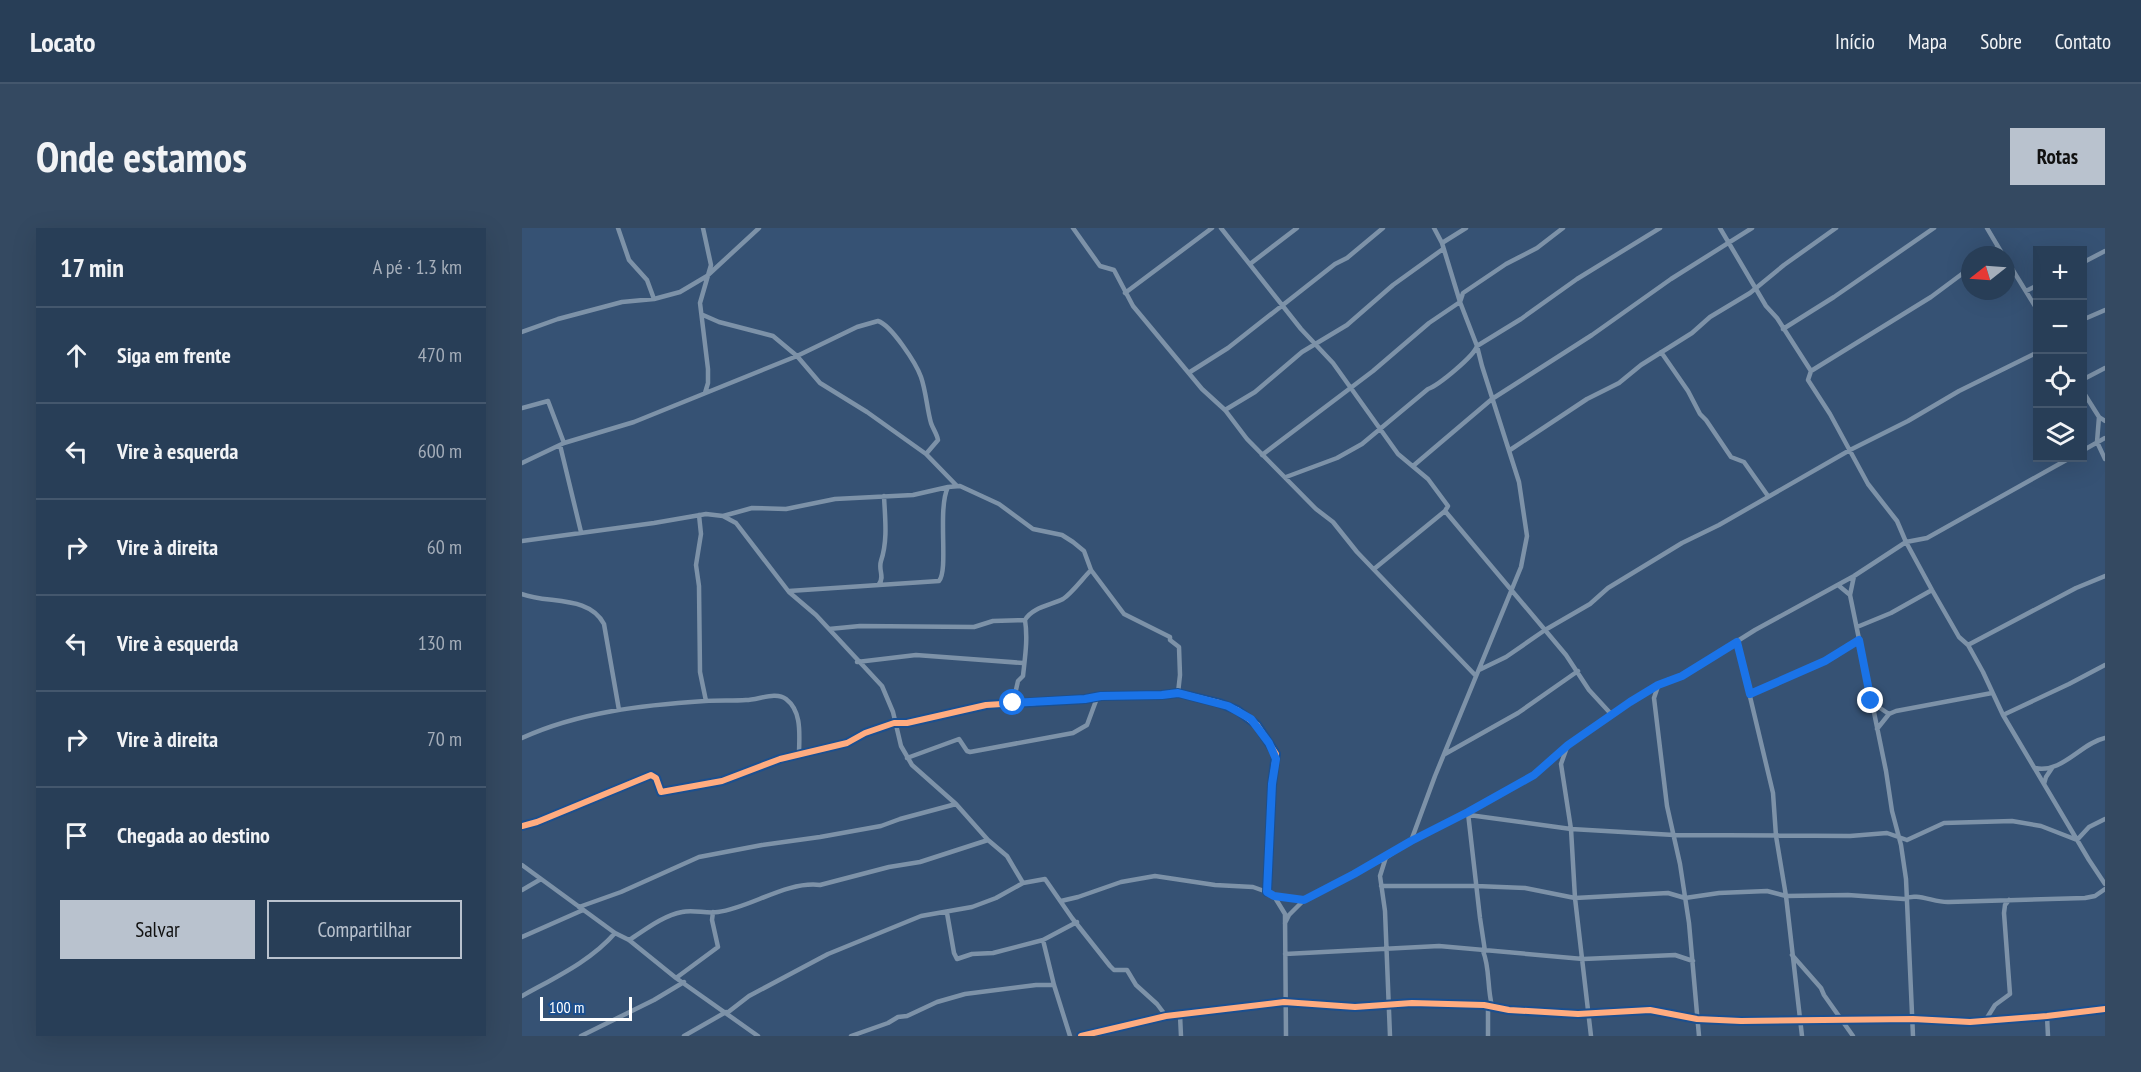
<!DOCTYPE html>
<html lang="pt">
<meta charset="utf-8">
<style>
body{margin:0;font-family:"PT Sans Narrow",sans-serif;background:#344961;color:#f1f3f6}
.controls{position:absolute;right:18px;top:18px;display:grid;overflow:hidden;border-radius:0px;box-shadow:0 6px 24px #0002}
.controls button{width:54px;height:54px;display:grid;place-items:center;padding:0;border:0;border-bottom:2px solid #44576d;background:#283e57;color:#f1f3f6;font:30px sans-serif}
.compass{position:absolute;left:1439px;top:18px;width:54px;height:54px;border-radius:50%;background:#283e57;box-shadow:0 6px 24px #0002;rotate:253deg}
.scale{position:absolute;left:18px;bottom:15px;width:92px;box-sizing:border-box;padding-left:6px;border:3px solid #fff;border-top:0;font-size:16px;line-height:21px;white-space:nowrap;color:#fff;-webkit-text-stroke:4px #1b4f8f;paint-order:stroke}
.stop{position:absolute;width:18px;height:18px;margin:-14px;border:4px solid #1a73e8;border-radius:50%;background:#fff}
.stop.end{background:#1a73e8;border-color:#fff;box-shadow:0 2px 6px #0008}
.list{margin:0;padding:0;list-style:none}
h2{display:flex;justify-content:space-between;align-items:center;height:78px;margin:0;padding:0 24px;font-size:26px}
h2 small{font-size:20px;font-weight:400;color:#a5aeba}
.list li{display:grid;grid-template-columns:39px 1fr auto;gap:18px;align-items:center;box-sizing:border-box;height:96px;padding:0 24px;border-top:2px solid #44576d}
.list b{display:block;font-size:22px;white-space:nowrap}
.list em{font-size:20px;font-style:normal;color:#a5aeba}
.actions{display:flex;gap:12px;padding:18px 24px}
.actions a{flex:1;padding:14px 0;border:2px solid #b9c2ce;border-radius:0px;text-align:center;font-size:21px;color:#b9c2ce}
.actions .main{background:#b9c2ce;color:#111}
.icon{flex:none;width:33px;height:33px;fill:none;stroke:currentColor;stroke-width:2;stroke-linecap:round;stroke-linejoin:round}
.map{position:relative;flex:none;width:1583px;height:808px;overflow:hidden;border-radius:0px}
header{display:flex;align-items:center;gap:36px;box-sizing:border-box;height:84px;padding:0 30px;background:#283e57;border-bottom:2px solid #44576d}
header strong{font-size:28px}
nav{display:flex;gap:33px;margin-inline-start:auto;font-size:21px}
.intro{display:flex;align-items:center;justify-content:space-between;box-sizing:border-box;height:144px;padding:0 36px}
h1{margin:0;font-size:42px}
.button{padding:15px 27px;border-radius:0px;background:#b9c2ce;color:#111;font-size:21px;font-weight:700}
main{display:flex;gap:36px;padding:0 36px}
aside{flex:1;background:#283e57;border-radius:0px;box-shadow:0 6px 24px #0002}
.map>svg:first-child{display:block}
</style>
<header>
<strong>Locato</strong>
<nav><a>Início</a><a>Mapa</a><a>Sobre</a><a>Contato</a></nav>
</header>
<div class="intro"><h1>Onde estamos</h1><a class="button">Rotas</a></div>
<main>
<aside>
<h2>17 min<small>A pé · 1.3 km</small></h2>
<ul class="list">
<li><svg class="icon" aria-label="ahead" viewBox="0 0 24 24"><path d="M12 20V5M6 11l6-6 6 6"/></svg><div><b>Siga em frente</b></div><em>470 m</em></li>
<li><svg class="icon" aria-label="left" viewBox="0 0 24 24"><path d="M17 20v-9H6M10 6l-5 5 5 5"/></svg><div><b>Vire à esquerda</b></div><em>600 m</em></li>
<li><svg class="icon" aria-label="right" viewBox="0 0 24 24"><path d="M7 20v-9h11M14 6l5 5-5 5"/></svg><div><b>Vire à direita</b></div><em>60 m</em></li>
<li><svg class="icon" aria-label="left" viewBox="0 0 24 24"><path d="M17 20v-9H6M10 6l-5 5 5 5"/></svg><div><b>Vire à esquerda</b></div><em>130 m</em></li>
<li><svg class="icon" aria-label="right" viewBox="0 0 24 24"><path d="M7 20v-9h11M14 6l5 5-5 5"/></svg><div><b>Vire à direita</b></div><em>70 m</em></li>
<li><svg class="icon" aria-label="arrive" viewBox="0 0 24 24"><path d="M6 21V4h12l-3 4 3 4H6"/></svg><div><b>Chegada ao destino</b></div></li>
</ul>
<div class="actions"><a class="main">Salvar</a><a>Compartilhar</a></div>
</aside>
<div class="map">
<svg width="1583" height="808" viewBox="0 0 1583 808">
<rect width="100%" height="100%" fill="#365274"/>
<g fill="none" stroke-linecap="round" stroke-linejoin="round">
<!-- minor -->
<path stroke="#7d92a8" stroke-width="4.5" d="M96 0 107 32 125 52 132 71
M181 0 189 37 178 75 186 141V155L183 165
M551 0 578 38 592 42 611 78 680 161 703 182 725 211 794 281 811 294 835 324 954 448
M699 0 779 101 811 135 876 226 906 251 926 278 923 283 1044 427 1067 462 1090 487
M1198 0 1244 78 1255 90 1289 143 1286 152 1308 186 1346 256 1375 293 1384 314 1410 362 1437 409 1446 417 1461 444 1481 487 1567 632 1583 656
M1465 0 1481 27
M920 15 944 0
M1466 27 1476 19
M1484 31 1516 83
M1560 35 1583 23
M728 36 775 0
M1504 63 1516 57
M603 65 690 0
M181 87 197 94 251 108 275 128 298 155 345 184 404 226 435 258
M1560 92 1583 82
M1261 101 1312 69 1412 0
M0 104 36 91 85 78 100 74 132 71 158 64 185 48 237 0
M1139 124 1166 163 1178 186 1184 192 1209 229 1222 234 1246 268
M1289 143 1409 69 1448 40
M668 144 706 120 813 36 825 30 861 0
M1560 152 1583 140
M1560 162 1577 189 1583 193
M0 180 26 173 42 215
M703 182 733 164 780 124 825 97 871 57 921 21
M1577 189 1575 214 1583 231
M38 217 59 304
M988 222 1065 171 1097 155 1119 137 1170 105 1188 89 1228 65 1262 37 1314 0
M1560 223 1583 210
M740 227 851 143 907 95 938 74 941 65 984 36 1015 20 1041 0
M0 235 42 215 112 194 275 128 335 99 356 93C369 97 394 135 399 149 404 163 405 181 409 195 411 201 415 206 416 212L404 226
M891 238 970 171 1070 107 1149 51 1230 0
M764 249 815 230 840 216 906 161C917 157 952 128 955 118L999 91 1055 51 1138 0
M177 287 179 306 174 337 177 358 178 444 184 473
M201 288 230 280 264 281 313 271 391 267 426 259 438 258 477 276 511 301 540 307 551 314 562 323 569 342 602 386 648 409V412L657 419 658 447 656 465
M0 313 132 295 184 286 201 288 214 295 267 364 294 387 360 458 371 484 379 518 390 537 434 576 466 612 485 628 501 655
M852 341 923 283
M1332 348 1328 367 1364 543 1370 583 1379 617 1384 651 1391 808
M357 356C363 349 356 342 359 333 366 312 363 290 362 268
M1316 357 1328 367
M267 363 417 353C427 342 415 281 426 259
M0 366C26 376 67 367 82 396L97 482
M1335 399 1369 385 1410 362
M307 401 338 398 452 399 471 393 503 392C510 379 530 377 541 371 550 365 561 350 569 342
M1215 414 1251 565 1254 608 1264 668 1280 808
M1446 417 1554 360 1583 348
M335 434 394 427 501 435
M957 442 984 429 1023 402 1068 376 1086 360 1160 315 1197 297 1328 222 1386 193 1437 163 1516 124
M1136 458 1132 470 1145 578 1158 636 1167 695 1177 808
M1228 466 1303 433 1337 412
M1349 474 1367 486
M491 475 496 453 501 448C503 429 506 411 503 392
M1481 487 1547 456 1583 437
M1355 501 1367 486 1374 483 1470 465
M0 510C57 484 121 477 183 473 197 472 211 473 224 472 236 472 254 463 264 471 281 484 277 509 277 527
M1045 519 1039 536 1049 601 1053 670 1069 808
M923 526 996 485 1056 443
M385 530 437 511 445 523 448 524 551 505 565 497 575 470
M1513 540C1540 546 1559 515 1583 510
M1522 556 1524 549 1530 540
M946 585 958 690 963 723
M947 587 1049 601 1152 607 1328 608 1365 605 1385 612
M0 598 15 594 129 547 134 550 139 564 200 553 258 531 325 515 343 505 372 495H385L464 477 563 471 579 468 640 467 656 465 697 475 715 482 735 497 754 526 750 557 745 664
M1385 612 1422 595 1490 593 1519 598 1555 612 1567 599 1583 591
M889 613 913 548 999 339 1005 308 997 254 960 138 955 118 938 74 920 15 912 0
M864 629 858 648 863 683 868 808
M0 637 93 705 107 712 154 750 236 808
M859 658H954L1003 660 1053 670 1146 665 1163 670 1197 665 1245 663 1264 668 1326 667 1382 671C1394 664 1413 675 1427 674 1473 673 1518 671 1563 670L1573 668 1583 661
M0 662 19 651
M752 668 782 672
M539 673 556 669 599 654 633 648 693 657 731 659 745 664 752 668 763 686 764 808
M57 679 99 664 177 629 240 617 298 609 359 598 378 591 434 576
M425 685 432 725 435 731 450 726 471 725 521 712 555 694
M763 695 767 687 782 672 865 629 889 613 946 584 1012 547 1046 517 1121 466 1146 452 1160 448 1233 402 1332 348 1384 314 1405 310 1548 230
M0 709 61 682
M107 712C123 702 140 688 160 684 171 681 184 686 196 684 228 680 264 653 298 657L367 639 398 634 466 612
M521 712 532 757 548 808
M961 723C968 740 965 759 970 778
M763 726 917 718 1061 731 1153 727 1171 733
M1270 727 1299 760 1302 767 1331 808
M154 750 196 719 190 692 191 684
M0 768C32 750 69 733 93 705
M205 785 227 768 306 726 399 688 450 679 474 670 501 655 523 651 550 690 588 738 592 742H605L614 757 635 776 644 788
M658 787 659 808
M1525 788 1526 808
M1463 793 1473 777 1488 766 1482 685 1483 677 1487 672
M59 808 132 772 162 754
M162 808 204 784
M329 808 366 795 376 789 385 788 415 774 443 766 514 757H532
M559 808 644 788 762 774 833 779 890 775 962 777 987 782 1056 786 1128 782 1175 791 1219 793 1391 791 1448 794 1525 788 1583 781
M966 808V777"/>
<!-- cycleway casing -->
<g stroke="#1b4f8f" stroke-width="10">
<path id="cycleway" d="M0 598 15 594 129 547 134 550 139 564 200 553 258 531 325 515 343 505 372 495H385L464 477 563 471 579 468 640 467 656 465 697 475 715 482 735 497 754 526 750 557 745 664
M559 808 644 788 762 774 833 779 890 775 962 777 987 782 1056 786 1128 782 1175 791 1219 793 1391 791 1448 794 1525 788 1583 781"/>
</g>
<!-- cycleway -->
<use href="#cycleway" stroke="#ffac80" stroke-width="6"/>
</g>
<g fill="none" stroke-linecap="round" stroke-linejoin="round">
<!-- route -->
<path stroke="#1a73e8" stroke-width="8" d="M491 475 563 471 579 468 640 467 656 465 706 478 729 491 747 515 754 531 750 556 745 664 752 668 782 672 832 646 889 613 946 584 1012 547 1046 517 1108 474 1136 457 1160 448 1215 414 1228 466 1303 433 1337 412 1349 473"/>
</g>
</svg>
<div class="controls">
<button>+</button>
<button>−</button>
<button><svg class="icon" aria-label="locate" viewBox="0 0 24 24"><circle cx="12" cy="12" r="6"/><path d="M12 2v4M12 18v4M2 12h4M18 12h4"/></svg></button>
<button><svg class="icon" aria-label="layers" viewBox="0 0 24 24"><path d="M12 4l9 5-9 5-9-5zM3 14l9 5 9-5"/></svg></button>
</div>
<svg class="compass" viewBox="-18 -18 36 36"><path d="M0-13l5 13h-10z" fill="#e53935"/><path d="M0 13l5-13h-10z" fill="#a5aeba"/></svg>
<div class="scale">100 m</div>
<div class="stop" style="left:491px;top:475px"></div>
<div class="stop end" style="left:1349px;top:473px"></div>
</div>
</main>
